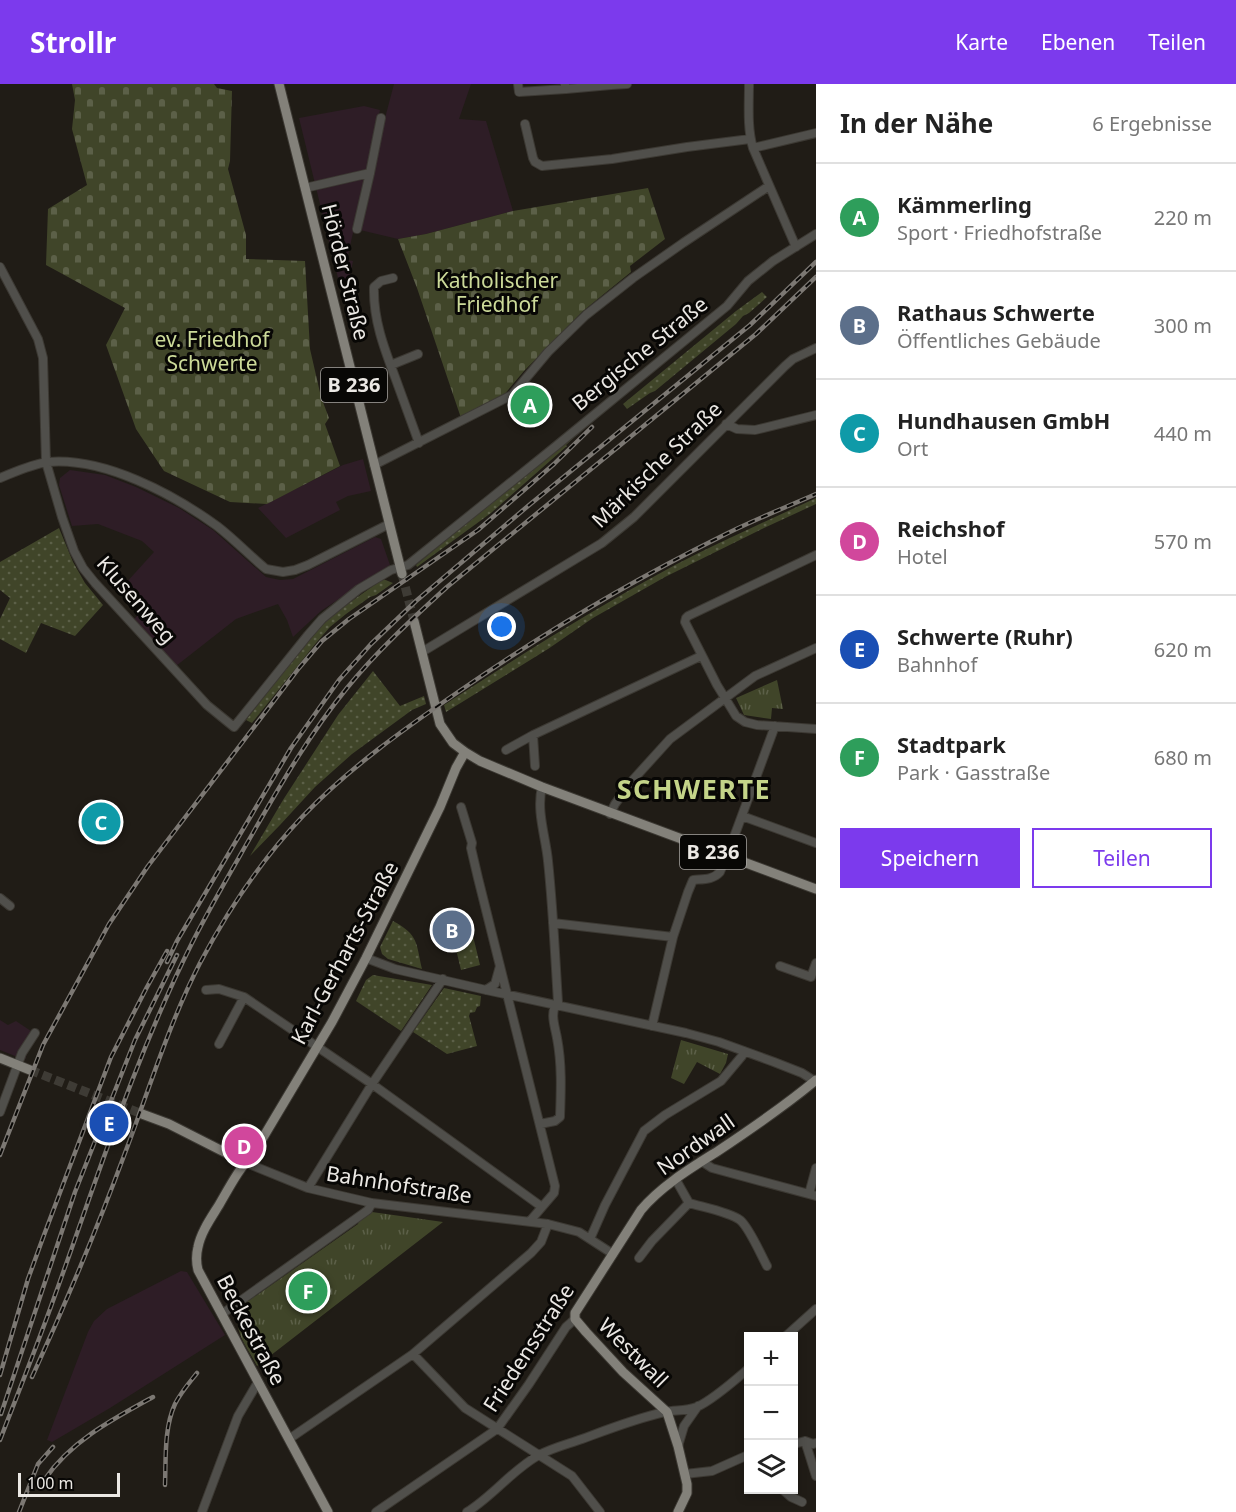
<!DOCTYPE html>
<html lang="de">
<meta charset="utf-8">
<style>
body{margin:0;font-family:"Noto Sans",sans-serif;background:#f6f6f6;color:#222}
.controls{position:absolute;right:18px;bottom:18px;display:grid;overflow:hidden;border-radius:0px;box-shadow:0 3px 9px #0003}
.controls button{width:54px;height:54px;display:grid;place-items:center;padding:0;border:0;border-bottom:2px solid #e0e0e0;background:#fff;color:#222;font:30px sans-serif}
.scale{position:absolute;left:18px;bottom:15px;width:102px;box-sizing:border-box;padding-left:6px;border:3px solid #ebe8e4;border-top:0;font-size:16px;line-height:21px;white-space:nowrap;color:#ebe8e4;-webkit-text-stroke:4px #080705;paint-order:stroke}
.you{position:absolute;left:502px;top:543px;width:21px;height:21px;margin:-15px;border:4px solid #fff;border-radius:50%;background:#1a73e8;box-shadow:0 0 0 9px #1a73e833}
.badge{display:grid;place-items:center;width:39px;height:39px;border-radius:50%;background:#7c3aed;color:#fff;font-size:20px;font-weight:700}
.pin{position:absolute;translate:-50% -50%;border:3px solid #fff;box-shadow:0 2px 6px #0006}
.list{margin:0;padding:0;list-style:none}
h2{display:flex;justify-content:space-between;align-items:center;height:78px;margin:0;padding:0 24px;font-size:26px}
h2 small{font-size:20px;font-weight:400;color:#767676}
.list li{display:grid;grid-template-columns:39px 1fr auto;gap:18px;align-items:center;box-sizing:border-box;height:108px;padding:0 24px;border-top:2px solid #e0e0e0}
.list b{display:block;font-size:22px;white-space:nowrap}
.list p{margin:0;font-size:20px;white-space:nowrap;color:#767676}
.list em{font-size:20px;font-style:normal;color:#767676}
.actions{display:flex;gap:12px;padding:18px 24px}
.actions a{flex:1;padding:14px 0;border:2px solid #7c3aed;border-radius:0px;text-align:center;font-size:21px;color:#7c3aed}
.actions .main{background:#7c3aed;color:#fff}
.icon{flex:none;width:33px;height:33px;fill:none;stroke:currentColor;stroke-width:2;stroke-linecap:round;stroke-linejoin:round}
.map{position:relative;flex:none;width:816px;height:1428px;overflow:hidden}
header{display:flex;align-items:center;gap:36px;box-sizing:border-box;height:84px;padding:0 30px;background:#7c3aed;color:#fff}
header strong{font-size:28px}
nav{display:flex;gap:33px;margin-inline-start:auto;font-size:21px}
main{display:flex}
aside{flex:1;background:#fff}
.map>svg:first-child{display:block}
</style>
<header>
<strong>Strollr</strong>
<nav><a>Karte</a><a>Ebenen</a><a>Teilen</a></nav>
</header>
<main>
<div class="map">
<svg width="816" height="1428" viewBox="0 0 816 1428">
<defs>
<pattern id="grass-dots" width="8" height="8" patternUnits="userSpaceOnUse" patternTransform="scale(1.5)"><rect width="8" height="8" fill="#404529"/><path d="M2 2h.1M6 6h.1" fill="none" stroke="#5c6048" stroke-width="1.8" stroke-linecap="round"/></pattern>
<pattern id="cemetery-stones" width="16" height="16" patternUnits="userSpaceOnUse" patternTransform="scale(1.5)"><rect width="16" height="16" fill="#404529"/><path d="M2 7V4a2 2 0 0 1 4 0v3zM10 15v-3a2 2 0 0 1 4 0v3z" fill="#5c6048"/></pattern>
<pattern id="park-tufts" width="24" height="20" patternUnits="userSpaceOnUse" patternTransform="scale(1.5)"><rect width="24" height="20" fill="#404529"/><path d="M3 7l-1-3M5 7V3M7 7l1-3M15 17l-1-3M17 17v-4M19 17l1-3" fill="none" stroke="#5c6048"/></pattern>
</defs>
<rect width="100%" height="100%" fill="#201c16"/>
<!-- commercial -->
<path fill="#2e1d26" d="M394 0H471L459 35 486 37 513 127 426 150 398 155 360 146 380 53Z
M364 22 380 26 347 176 353 177 348 201 340 202 299 34Z
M363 375 371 407 348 412 336 418 340 426 286 454 258 424 343 381Z
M70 386 105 391 136 403 179 424 213 446 266 493 280 496 293 495 375 453 381 455 390 481 321 527 293 553 287 536 278 520 236 535 176 582 134 535 147 523 125 500 154 468 142 457 98 440 72 442 59 401 60 394Z
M0 936 8 941 16 937 34 949 25 976 0 966Z
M181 1187 187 1188 225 1251 110 1324 52 1358 47 1356 88 1248 94 1237 107 1225Z"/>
<!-- grass -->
<path fill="url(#grass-dots)" d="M762 208 767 213 749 229 743 232 736 240 655 307 650 309 627 325 623 320 736 227Z
M584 342 580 348 566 361 567 362 491 429 417 483 416 481Z
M816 414V420L764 444 665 493 593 534 548 565 446 628 444 621C519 572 595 524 675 481 721 457 769 436 816 414Z
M59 444 73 478 85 499 103 521 75 552 41 539 26 569 0 555V535L10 514 0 506V478Z
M383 495 393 499 376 511 370 513 346 530 330 543 316 559 252 639 246 636 311 552 335 529Z
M373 587 400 622 424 612 426 620 412 626 352 670 315 703 280 741 250 772 283 716 338 631Z
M393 837C419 851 416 859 422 885L388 875 382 870 380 863Z
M473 852 480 881 461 886 454 857Z
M373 891 432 901 401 947 356 917 366 896Z
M444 904 481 912 480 922 477 923 475 928 470 929 469 932 477 962 447 970 413 948Z"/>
<!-- cemetery -->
<path fill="url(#cemetery-stones)" d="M72 0H214L217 4 232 7 230 77 228 85 246 151V175L305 177 310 265 321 313 329 334 325 340 340 382 267 420 230 418 164 387 136 345 106 261 125 224 46 181 48 125 87 101 72 45 75 16Z
M648 104 665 155 630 182 631 188 583 227 524 287 503 312 461 334 417 204 398 155 426 150 513 127Z"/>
<!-- park -->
<path fill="url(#park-tufts)" d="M777 596 783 625 772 624 771 635 744 631 736 614Z
M681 956 728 970 726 979 720 990 697 978 684 1000 671 994Z
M372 1128 443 1138 257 1282C246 1261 233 1248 238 1222L252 1212 254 1213 260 1209 358 1140 359 1136Z"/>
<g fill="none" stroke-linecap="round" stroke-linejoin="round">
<!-- major-tunnel -->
<path stroke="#3e3b35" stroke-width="9" stroke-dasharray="9 4.5" stroke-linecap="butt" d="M402 490 414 537
M30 986 142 1030"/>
<!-- minor casing -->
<g stroke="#3c3933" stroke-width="10">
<path id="minor" d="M518 0 519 8 566 5
M611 0V1L627 0
M749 0C749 21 747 44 753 64L796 163
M565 1 566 5 611 1
M525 40 533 74 535 78 542 82 612 75 687 63 750 55
M753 64 816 49
M305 104 370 89
M357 145 370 89 381 34
M0 183 38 255 43 274 46 378 62 433 74 467 83 484 95 499 207 621 234 643 308 551 322 535 359 505 391 486 408 481 556 362 727 222 748 197 773 177 816 150
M393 194 381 197 374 203C373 235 384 264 395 293 403 315 411 337 419 359
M391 281 418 270
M726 340 737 345 755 346 816 331
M374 381 512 311 548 268 586 231 633 194 683 159 769 102
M0 394C15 388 32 380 48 378 104 373 173 410 217 442 234 455 249 471 266 485L283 488 295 486 308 481 389 440
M816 471 688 532 686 534 685 538 717 601 736 632 745 638 757 641 816 645
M422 568 602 459 634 433 785 282 793 275 816 264
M533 651 701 572
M506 666 533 651 535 682
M461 723 472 759 471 764 478 794 555 1102 554 1109 530 1137
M610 730 615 720 631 698 670 655 755 592 816 564
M742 732 816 759
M0 814 10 822
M553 839 673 853 652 942
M673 853 688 808 693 796C703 795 713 796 720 788L734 753 775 642
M366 874 395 885 486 906 686 949 719 958 774 978 802 989 816 998
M780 882 811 893 816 879
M206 906 219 905 244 913 372 1000 542 1123
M486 906 495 900 500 882
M219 960 244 913
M0 1028 22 969 35 949
M540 1040 555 1037 560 1033C561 1006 562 980 557 954 555 942 549 928 558 918 555 871 553 824 548 777 546 754 536 727 542 703
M701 1077 712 1084 816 1112
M244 1078 308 1104 372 1119 548 1140 579 1148 613 1170
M676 1096 689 1119C702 1123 729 1128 740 1136 749 1143 761 1171 767 1182
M308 1104 372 1000 443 895
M809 1110 816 1084
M590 1155 605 1121 644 1047 665 1031 721 997 742 972 744 967
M639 1174 652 1157 689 1119
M222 1230 368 1126 372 1119
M786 1252 816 1225
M413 1270 465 1324 572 1392 600 1428
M289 1355 413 1270 531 1169 541 1158 548 1140
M805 1357 816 1392
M794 1360 805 1357 813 1360 816 1359
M678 1362 684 1342 698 1322
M685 1390 712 1387 748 1371
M783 1406 791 1413 802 1418
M202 1428 238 1332 258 1298
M376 1428 497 1345 529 1300 566 1243 575 1235
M467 1428C493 1412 512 1386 539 1371 552 1364 568 1360 582 1355 609 1345 637 1334 665 1328 676 1326 686 1327 697 1323 714 1315 734 1297 748 1285"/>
</g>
<!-- major casing -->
<g stroke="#3c3933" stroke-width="11">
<path id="major" d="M279 0 402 490
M414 537 440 640 453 659 465 668 480 677 542 703 816 805
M0 974 30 986
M142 1030 169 1040 244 1078
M328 1428 198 1186C196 1178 196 1171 198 1163 201 1148 211 1134 219 1121 230 1102 240 1083 255 1067L332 938 366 874 440 723 456 684 465 668
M678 1428 687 1409V1400L678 1362 667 1328 623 1288 586 1248 575 1235V1229L641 1126C661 1102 691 1084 718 1067 751 1045 785 1022 816 996"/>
</g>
<!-- minor -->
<use href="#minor" stroke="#504f4b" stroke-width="8"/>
<!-- major -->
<use href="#major" stroke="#83817a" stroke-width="9"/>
<!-- rail casing -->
<g stroke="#7c7873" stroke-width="4.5">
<path id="rail" d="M167 878 177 857 291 664 339 596 371 560 416 517 528 422 750 241 816 178
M0 1071 43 961 109 840 148 782 299 584 322 557 349 535 478 446 554 380 592 343
M0 1291 28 1195 44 1151 111 973 147 903 167 867
M32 1293C66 1219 97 1145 125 1069 149 1006 169 939 200 879 228 826 262 775 303 732 349 684 404 645 458 608 542 550 629 498 720 453 751 437 784 424 816 410
M1 1330 75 1108 135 956 177 871
M0 1356C18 1309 37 1262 54 1214 97 1095 135 973 192 859 211 821 233 784 254 747 282 698 311 648 347 604 377 567 412 535 447 503L756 250 816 193
M45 1395C71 1357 113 1335 153 1313
M165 1401C166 1374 164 1344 175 1320 181 1308 189 1299 197 1289
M19 1428 38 1380 53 1363"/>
</g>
<!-- rail -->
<use href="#rail" stroke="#080705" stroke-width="2" stroke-dasharray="7" stroke-linecap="butt"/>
</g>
<g text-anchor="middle" stroke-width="6" stroke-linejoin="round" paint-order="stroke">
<!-- shield labels -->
<g fill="#080705" stroke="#a7a4a1" stroke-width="1.5">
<rect x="321" y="284" width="66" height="34" rx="4.5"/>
<rect x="680" y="751" width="66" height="34" rx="4.5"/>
</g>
<g font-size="20" font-weight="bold" fill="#ebe8e4">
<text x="354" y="308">B 236</text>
<text x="713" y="775">B 236</text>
</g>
<!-- street labels -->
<g font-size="21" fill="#ebe8e4" stroke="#080705">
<text transform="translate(345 188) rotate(76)" y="7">Hörder Straße</text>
<text transform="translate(640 270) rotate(-39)" y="7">Bergische Straße</text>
<text transform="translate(657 381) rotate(-44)" y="7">Märkische Straße</text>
<text transform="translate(136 516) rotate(49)" y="7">Klusenweg</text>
<text transform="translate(345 869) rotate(-62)" y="7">Karl-Gerharts-Straße</text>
<text transform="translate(696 1061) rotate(-35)" y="7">Nordwall</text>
<text transform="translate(399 1101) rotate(9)" y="7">Bahnhofstraße</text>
<text transform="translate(251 1246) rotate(62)" y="7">Beckestraße</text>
<text transform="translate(529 1264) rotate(-57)" y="7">Friedensstraße</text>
<text transform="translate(633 1269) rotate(45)" y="7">Westwall</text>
</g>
<!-- park labels -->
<g font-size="21" fill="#ccda99" stroke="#080705">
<text x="497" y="204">Katholischer<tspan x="497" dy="24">Friedhof</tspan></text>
<text x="212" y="263">ev. Friedhof<tspan x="212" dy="24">Schwerte</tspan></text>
</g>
<!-- district labels -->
<g font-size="27" font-weight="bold" letter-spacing="1.5" fill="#c4d489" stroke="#080705">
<text x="694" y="715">SCHWERTE</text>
</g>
</g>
</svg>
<div class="controls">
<button>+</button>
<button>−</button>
<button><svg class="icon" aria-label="layers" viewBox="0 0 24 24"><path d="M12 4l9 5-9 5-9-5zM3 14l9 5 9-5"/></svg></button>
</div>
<div class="scale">100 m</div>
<div class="you"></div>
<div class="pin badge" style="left:530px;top:321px;background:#2e9e5b">A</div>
<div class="pin badge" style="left:452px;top:846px;background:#5c6f8a">B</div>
<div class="pin badge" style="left:101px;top:738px;background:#0f9aa8">C</div>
<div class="pin badge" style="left:244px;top:1062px;background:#d1479c">D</div>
<div class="pin badge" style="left:109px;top:1039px;background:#1a4fb4">E</div>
<div class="pin badge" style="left:308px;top:1207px;background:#2e9e5b">F</div>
</div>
<aside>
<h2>In der Nähe<small>6 Ergebnisse</small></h2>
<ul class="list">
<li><span class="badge" style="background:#2e9e5b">A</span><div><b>Kämmerling</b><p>Sport · Friedhofstraße</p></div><em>220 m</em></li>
<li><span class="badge" style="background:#5c6f8a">B</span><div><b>Rathaus Schwerte</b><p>Öffentliches Gebäude</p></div><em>300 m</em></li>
<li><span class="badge" style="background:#0f9aa8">C</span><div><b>Hundhausen GmbH</b><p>Ort</p></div><em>440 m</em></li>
<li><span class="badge" style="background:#d1479c">D</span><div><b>Reichshof</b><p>Hotel</p></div><em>570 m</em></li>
<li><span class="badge" style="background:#1a4fb4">E</span><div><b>Schwerte (Ruhr)</b><p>Bahnhof</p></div><em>620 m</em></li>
<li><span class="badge" style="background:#2e9e5b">F</span><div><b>Stadtpark</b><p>Park · Gasstraße</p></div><em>680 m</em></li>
</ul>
<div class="actions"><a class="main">Speichern</a><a>Teilen</a></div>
</aside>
</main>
